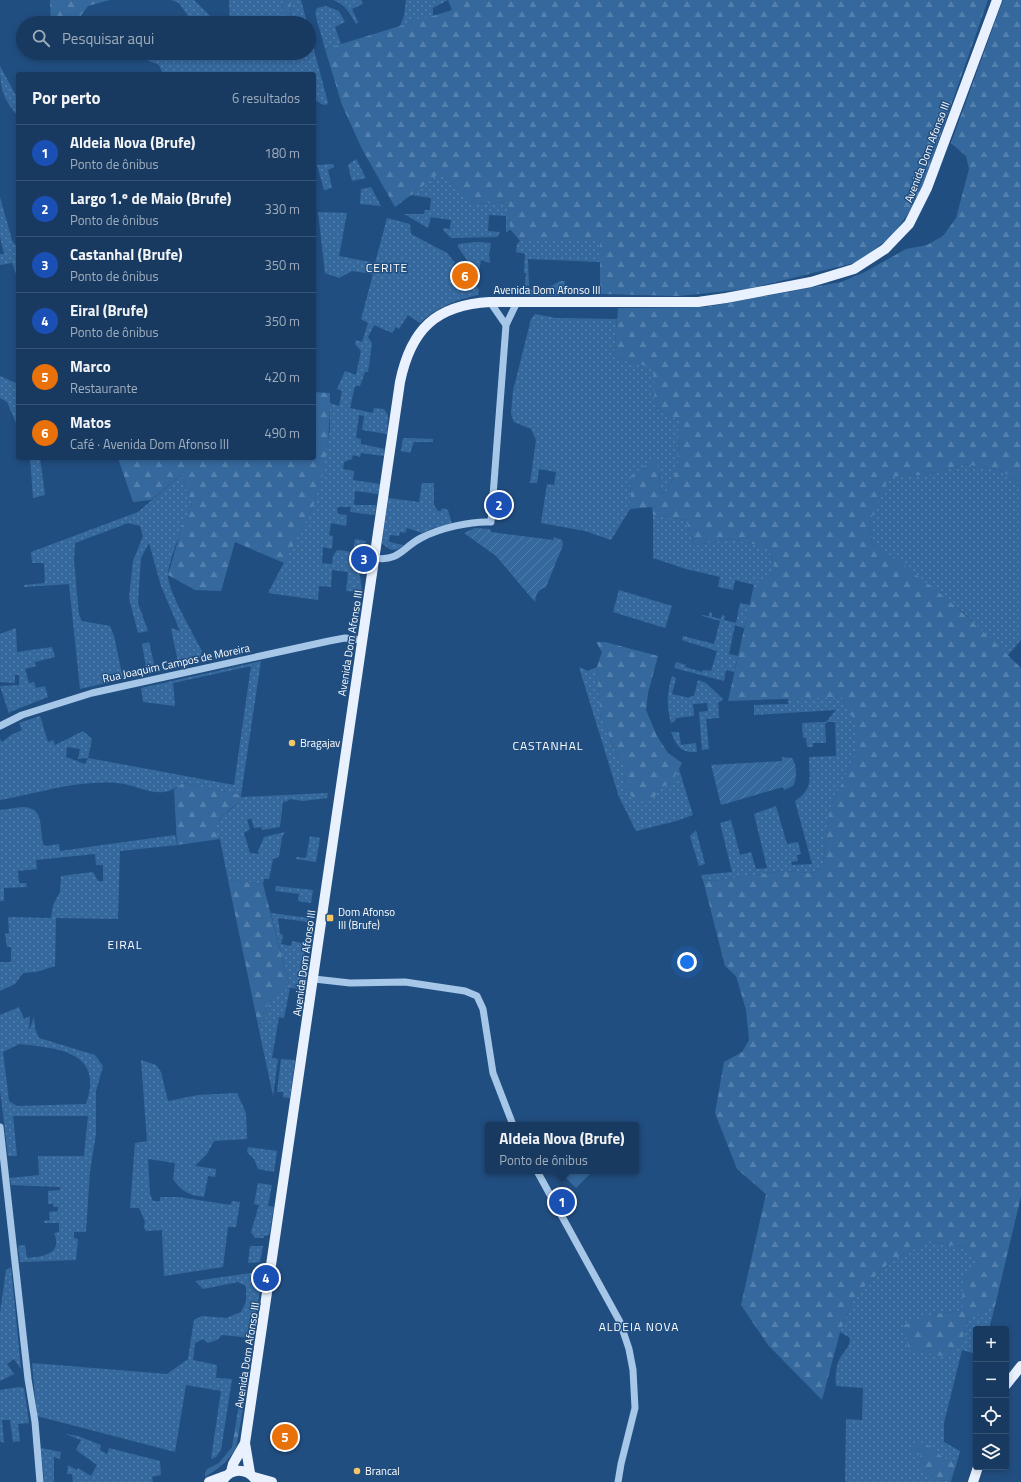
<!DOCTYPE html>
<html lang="pt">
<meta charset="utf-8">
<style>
body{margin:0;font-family:"Titillium Web",sans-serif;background:#224166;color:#f1f3f6}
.controls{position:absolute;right:12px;bottom:12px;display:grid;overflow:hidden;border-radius:4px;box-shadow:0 2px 6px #0003}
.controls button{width:36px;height:36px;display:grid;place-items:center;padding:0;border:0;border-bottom:1px solid #375475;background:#193a60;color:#f1f3f6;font:20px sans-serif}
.you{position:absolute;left:687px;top:962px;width:14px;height:14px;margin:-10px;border:3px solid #fff;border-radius:50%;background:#1a73e8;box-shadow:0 0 0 6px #1a73e833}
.badge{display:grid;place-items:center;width:26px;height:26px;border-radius:50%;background:#bca0f2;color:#fff;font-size:13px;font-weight:700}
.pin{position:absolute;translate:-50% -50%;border:2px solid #fff;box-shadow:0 1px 4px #0006}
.popup{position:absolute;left:485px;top:1122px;width:154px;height:52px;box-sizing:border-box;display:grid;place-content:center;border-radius:4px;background:#193a60;filter:drop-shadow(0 1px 3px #0005);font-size:13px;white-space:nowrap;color:#9fadbd}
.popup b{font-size:15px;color:#f1f3f6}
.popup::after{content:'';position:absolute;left:50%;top:100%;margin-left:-8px;border:8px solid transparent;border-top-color:#193a60}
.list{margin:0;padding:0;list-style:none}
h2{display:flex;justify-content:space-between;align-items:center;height:52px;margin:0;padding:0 16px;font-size:17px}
h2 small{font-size:13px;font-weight:400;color:#9fadbd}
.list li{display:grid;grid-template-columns:26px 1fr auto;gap:12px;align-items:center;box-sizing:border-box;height:56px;padding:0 16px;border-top:1px solid #375475}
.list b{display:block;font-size:15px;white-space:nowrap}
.list p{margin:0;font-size:13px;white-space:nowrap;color:#9fadbd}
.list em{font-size:13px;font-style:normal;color:#9fadbd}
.icon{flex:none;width:22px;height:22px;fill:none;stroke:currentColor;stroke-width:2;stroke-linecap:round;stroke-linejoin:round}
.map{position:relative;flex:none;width:1021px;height:1482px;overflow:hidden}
.search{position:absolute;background:#193a60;box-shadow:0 2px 6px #0003;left:16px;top:16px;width:300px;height:44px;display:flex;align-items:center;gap:10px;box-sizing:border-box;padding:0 14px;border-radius:22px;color:#9fadbd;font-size:15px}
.panel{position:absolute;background:#193a60;box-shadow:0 2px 6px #0003;left:16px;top:72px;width:300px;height:388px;border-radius:4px}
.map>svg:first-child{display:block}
</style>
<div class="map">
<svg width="1021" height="1482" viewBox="0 0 1021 1482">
<defs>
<pattern id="grass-dots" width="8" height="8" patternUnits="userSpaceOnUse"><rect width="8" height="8" fill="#35699e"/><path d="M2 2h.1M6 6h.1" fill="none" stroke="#5380ad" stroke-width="1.8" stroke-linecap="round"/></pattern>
<pattern id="forest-firs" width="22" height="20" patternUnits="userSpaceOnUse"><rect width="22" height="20" fill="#35699e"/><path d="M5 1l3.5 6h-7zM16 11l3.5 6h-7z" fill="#5380ad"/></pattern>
<pattern id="garden-furrows" width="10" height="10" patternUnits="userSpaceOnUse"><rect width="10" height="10" fill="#35699e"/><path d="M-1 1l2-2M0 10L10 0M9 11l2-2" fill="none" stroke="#5380ad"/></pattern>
</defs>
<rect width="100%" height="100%" fill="#214e80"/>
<!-- grass -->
<path fill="url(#grass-dots)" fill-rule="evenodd" d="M171 0H194L217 23H193L179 3Z
M229 0H283L281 23H230Z
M291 0H301L307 23H290Z
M333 0H361L363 4 352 9 358 22 356 24C350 13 345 4 333 0Z
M406 0H448L433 8V16L400 26 404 16Z
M326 6 339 11 345 22 335 27 341 44 325 49 315 13 317 8Z
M309 31 328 103 326 105 321 104 318 101 314 102V74H163L159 65 137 56 123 53H309Z
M0 66 18 99V116C3 99 0 88 0 66Z
M356 159 366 178 352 181 348 165Z
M333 164 334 167 328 170 332 188 324 190 317 165Z
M441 172 475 204 508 202 510 229 506 233V216L489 215 488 231 500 232 497 237 451 238 443 230V228L450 229 451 220 431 217 428 228 404 214H424L425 210H430L431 198 410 195Z
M371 187 381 206 360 204 361 189Z
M0 197 12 240 18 249V280L12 263 0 265V254H4L0 237Z
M318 212 347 213 339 256 375 263 387 218 410 224 411 234 447 253 455 263 453 264 463 280 470 276 479 290 478 295C455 300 437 307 420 323L408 315 399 329 396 327 392 333 374 325 368 337 372 343 368 372H365L360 386H355L350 408 373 413 374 408 384 409 388 415 387 434 362 430 364 416 359 415 356 438 361 439V444L385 449 384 456 361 453 360 457 353 455 352 459 344 462 343 469 354 471 353 480 380 484 378 494 355 491 354 505H376L375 515 350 512 351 507H337L338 514 347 515 346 526 331 523 329 535 333 536 332 549 323 547 322 563 332 564 333 556 337 550 353 552 355 539 366 541 358 559 362 592 346 591 348 572 332 570 331 587 319 586 318 600 268 593 312 509 322 476 330 428V403L339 406 342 391 337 389 345 371 356 375 361 351 355 344 356 340 362 342 368 323 361 319 373 274 352 271 339 278 325 273Z
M600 240V262L528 259 529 286 525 285 526 273H524L525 254 516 252 517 244 520 241Z
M477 242 491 243 489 254 490 263 481 260 478 276 458 247V244Z
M560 281H565L563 291 559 296 512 295 511 291 546 289Z
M535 314 556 318 617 319 614 357 654 368 655 408 679 420 678 467 666 493 659 492 660 469 631 476 630 509 611 540 585 531 541 523 547 484 554 485 556 472 539 469 537 483H530L536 440 531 429 514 422 511 414 513 391 531 319Z
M0 376 18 384V428L7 402 0 398Z
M403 438 433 439V442H414L410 453 401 451Z
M30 458H40L45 495 33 498Z
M965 464 1002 471 1021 484V640L1008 655 964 613 872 543 870 522 888 477 926 475Z
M181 475 192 504C186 519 167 562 168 577 169 593 194 635 202 651L200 657 192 656 193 662 179 667 171 628 180 631 161 586 149 543 141 558 138 603 148 631 138 633 129 598 133 561 143 536 140 526 128 523 75 543 74 561 79 615 82 621 110 626 114 636 123 679 80 689 69 584 24 587V585L45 583 44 563H32L31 552 138 512Z
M422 483H434V505L438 511H441L442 508 448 510 452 524 433 528 422 533 407 528 405 533 400 532 399 536 390 535 389 542 403 545C396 553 389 551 382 543L388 498 419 502Z
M653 515 686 520 694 545 732 539 769 548 776 572 754 585 735 580 733 590 718 587 720 577 686 569 653 558Z
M619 590 672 606 665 628 613 612Z
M740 603 750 605 744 628 735 625 729 654 738 656 734 672 726 670 724 681 674 668 676 662 686 665 685 667 702 672 703 670 711 671 717 651 682 640 683 636 714 644 720 621 702 616V615L709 616 710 612 712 613V617L721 619 722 615 725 616 724 620 736 623Z
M16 628 17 652 52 647 55 657 35 662 36 666 25 669 29 683 34 682 36 688 45 686 48 697 10 712 9 714 0 686 19 685V675H15V683L0 682V634Z
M149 642 156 672 147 673 142 644Z
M261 661 241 795 183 783C158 803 143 785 117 783 77 780 39 793 0 800V739L2 742 11 735 22 730 19 723 40 716 48 742 53 740 55 745 83 731 92 739 88 758 234 785 251 666 173 683 175 706 143 702 141 688ZM67 747 80 749 78 759 88 758 85 764 66 757Z
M579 667 588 671 597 667 600 713 615 751 625 768 626 790 660 788 672 782 679 769 693 815 676 821 636 831 619 797Z
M672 676 676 678 672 694 690 698 691 696H694L698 680 706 683 723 699 722 701 718 702 719 718 706 719 709 749 702 750 699 712 708 711 707 703 693 704 694 716 676 718 675 721 671 723C666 705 667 693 672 676Z
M842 697 855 723V755L829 811 823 865 813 873 783 871 713 881 703 880 701 875 732 872 720 823 731 820 740 855 751 852 756 869 767 868 754 814 776 806 787 844 798 842 801 854 797 855 798 861 791 862 792 865 812 864 795 801C814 789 809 778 809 757L836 756 835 722H827L825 724 826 743H813V747H807L806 738H803L802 723 826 722 836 710 754 715V705L788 704V698Z
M671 732H679L681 745 696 743 697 752C680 753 677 746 671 732Z
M328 793 327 798 303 801 290 799 286 802 283 801 280 827 262 830 261 827 254 828 251 818 247 820 250 829 244 833 250 853 259 854 258 851 264 837 285 832 282 837 279 857 273 859 269 879H264L263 884 228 880 220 839 216 833V825L223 815 241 801V797Z
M22 807C45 808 39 825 43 844L46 846 59 844 60 851 175 835 177 845 120 851 118 919 56 918 55 966 36 972 23 973 15 984 0 991V962H11V947H7L5 934 9 933 8 917 51 918 53 905 60 892 61 876 93 872 98 881H103V865H96L95 854 36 860 37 869 18 871 19 883H26L27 887 4 888V901H0V810Z
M696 830 705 864 699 866 690 836Z
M310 836 320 838 316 862 296 859V857L306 858Z
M276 886 313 890 311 903 298 901 299 894 275 891Z
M271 913 309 918 308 922 278 918 280 934 283 935 281 944 291 946 292 941 306 944 304 954 309 958 305 989 290 988 284 1018 279 1017 272 1058 278 1059 273 1096 258 1025 266 1018C267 998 271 994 290 988Z
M19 1007 24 1019 30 1016 29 1031 34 1017 35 1029 39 1038 95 1055 103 1066 96 1091V1134L90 1171 86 1232H74V1238L78 1239 76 1260 20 1262 18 1246 25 1245 27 1258C43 1257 63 1254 54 1233L59 1232V1223H44V1221L50 1220 49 1212 58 1211V1207H54L53 1204H48V1191L60 1190V1187L11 1185 10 1178 39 1175 38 1156H84L88 1116H13L17 1156H8L0 1090V1015ZM19 1044C57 1048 105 1051 86 1104L17 1106 9 1101 3 1052Z
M281 1059 295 1060 290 1098 283 1097V1092H277Z
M141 1060 156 1065 161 1072 168 1101 198 1095 237 1093 246 1113 247 1139 214 1141 207 1154 195 1166 216 1169 215 1177 208 1176 204 1197C189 1195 182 1192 173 1179L175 1163 148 1159 150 1194 153 1201H160V1197H178L231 1205 232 1201 240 1202 236 1227H228L223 1267 164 1276 162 1230 146 1231 144 1228 145 1221 139 1208H130L135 1143 147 1141Z
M248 1147 277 1151 274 1172 258 1169 254 1159 247 1152Z
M258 1183 272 1185 268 1206 274 1207 269 1235 264 1236V1238H255L251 1232 259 1205 254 1204Z
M929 1241 965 1248 979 1263 963 1281V1311L933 1314 961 1347 967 1319 995 1306 989 1329H976V1354L962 1350 944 1423V1442L960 1451 957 1462 945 1460 932 1447 912 1451H919L922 1468 936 1480 951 1481V1482H845L846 1419 862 1420 863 1388 836 1386C835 1378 836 1365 840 1358 845 1350 850 1347 850 1338L840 1332 855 1296 891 1261Z
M250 1246H263L260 1262 248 1263Z
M11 1267 21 1369 14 1359 7 1364 14 1374 0 1381V1313L6 1270Z
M251 1273 262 1278 252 1338 222 1335 217 1340 208 1343 203 1339 195 1343 193 1360 217 1365 216 1378 232 1379 221 1450 216 1457 211 1459 221 1391 186 1385 175 1452 37 1416 32 1363 167 1374 188 1359 194 1320 202 1316 226 1318 241 1312 246 1302V1286L238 1282 203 1289 195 1281Z
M19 1387 24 1388 29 1423 18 1424 20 1441 13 1442 10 1420H2L4 1443 0 1441V1390Z
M65 1434 78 1436 101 1445 100 1450 107 1454 109 1448 160 1461 161 1475 152 1477 153 1482H73L72 1474H67L68 1465 77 1470 78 1468 91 1476 97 1465 76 1450 81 1440Z
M41 1448 61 1452 60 1459 54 1457V1482H44Z"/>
<!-- forest -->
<path fill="url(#forest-firs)" d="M50 0H110L88 6 79 18 82 23H51Z
M283 0H291L290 23H281Z
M448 0H988L918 199 893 235 858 262 748 289 678 296 600 294V241H520L510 229 508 202 475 204 441 172 395 207 362 149 342 105 325 49 452 10Z
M1003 0H1021V484L1002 471 965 464 926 475 889 477 870 522 872 543C926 579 975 621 1021 668V1196L995 1306 967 1319 961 1347 943 1356 909 1350 904 1325 933 1314 962 1311 963 1281 979 1263 965 1248 929 1241 891 1261 855 1296 840 1332 822 1400 768 1345 741 1305 766 1194 737 1169 715 1113 724 1062 742 1052 749 1040 746 1010 736 976 725 966 703 880 713 881 783 871 813 873 823 865 829 811 855 755V723L842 697 728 701 754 585 776 572 769 548 732 539 694 545 686 520 653 515 652 507 630 509 631 476 654 459 660 469 659 492 666 493 678 467 679 420 655 408 653 368 614 357 618 308 706 307 841 282 865 272 906 249 927 245 943 236 956 218 969 169 966 156 951 143Z
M314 392 330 393C330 431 327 475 311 511 303 529 293 545 284 563L235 542 221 591 195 590 168 575 181 530 192 504 181 475 151 500 133 502 118 458H314Z
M596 642H605L658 656 648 693 646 710 657 736 668 753 682 763 672 782 660 788 652 801 637 802 626 790 625 768 615 751 600 713 597 667 602 652Z
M183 783 241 795V801C229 810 208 822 220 839L177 845 174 790Z
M228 880 263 884 290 988C271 994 267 998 266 1018L258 1025Z
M243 1380 248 1381 236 1448C228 1462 218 1469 205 1477V1473L207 1469 219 1463 232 1447Z
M916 1440 932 1447 945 1460 957 1462 951 1481 936 1480 922 1468 919 1451H912Z"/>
<!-- park -->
<path fill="#35699e" d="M559 1171H593L576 1188Z"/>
<!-- garden -->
<path fill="url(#garden-furrows)" d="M475 528 490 529 491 532 553 540 554 537 562 540 563 545 546 587C537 590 536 594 535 602L496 556 464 533Z
M782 757 792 758C797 764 797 780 793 786L784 790 783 787 721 805 711 765 782 761Z"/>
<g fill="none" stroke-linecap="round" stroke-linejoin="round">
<!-- minor -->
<path stroke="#a6c7e8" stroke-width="7" d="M490 302 506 325
M375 558C399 562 403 547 421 538 440 528 471 521 491 522L506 325 517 302
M0 726 22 715 92 693 329 641 345 638 362 640
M314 979 350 983 405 982 465 991 477 996 483 1009 493 1073 513 1125
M0 1127 28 1379 35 1422 40 1482
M537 1171 620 1322 629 1349 633 1370 635 1408 621 1464 618 1482"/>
<!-- major -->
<path stroke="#e8f1fd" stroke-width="10" d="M1006 1385 1021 1366
M231 1472 233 1464 245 1443
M250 1473 245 1443 400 382C411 329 436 305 490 302H698L726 298 811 282 854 269 885 249 909 224 927 188 997 0
M254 1477 272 1482
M209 1482 225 1476
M222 1482C230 1467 248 1467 257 1482
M973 1482 978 1467"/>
</g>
<!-- markers -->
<g fill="#f4c668" stroke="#214e80" stroke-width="1.5">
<circle cx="292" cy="743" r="4"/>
<rect x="326" y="914" width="8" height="8" rx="2"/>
<circle cx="357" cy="1471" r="4"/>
</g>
<g text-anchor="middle" stroke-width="3" stroke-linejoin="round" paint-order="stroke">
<!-- street labels -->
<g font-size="11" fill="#fff" stroke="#214e80">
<text transform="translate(927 152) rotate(-69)" y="4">Avenida Dom Afonso III</text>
<text x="547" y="294">Avenida Dom Afonso III</text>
<text transform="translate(350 643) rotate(-81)" y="4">Avenida Dom Afonso III</text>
<text transform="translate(176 663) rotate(-12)" y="4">Rua Joaquim Campos de Moreira</text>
<text transform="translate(304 963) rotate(-82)" y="4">Avenida Dom Afonso III</text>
<text transform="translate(247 1355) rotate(-81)" y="4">Avenida Dom Afonso III</text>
</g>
<!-- poi labels -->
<g font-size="11" fill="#fff" stroke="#214e80" text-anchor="start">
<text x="300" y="747">Bragajav</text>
<text x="338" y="916">Dom Afonso<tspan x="338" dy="13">III (Brufe)</tspan></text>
<text x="365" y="1475">Brancal</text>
</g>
<!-- neighbourhood labels -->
<g font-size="12" letter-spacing="1" fill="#fff" stroke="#214e80">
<text x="387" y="272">CERITE</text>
<text x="548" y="750">CASTANHAL</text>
<text x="125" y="949">EIRAL</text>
<text x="639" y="1331">ALDEIA NOVA</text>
</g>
</g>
</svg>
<div class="controls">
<button>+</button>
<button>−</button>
<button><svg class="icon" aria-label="locate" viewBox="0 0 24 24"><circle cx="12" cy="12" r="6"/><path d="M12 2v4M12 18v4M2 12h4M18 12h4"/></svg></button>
<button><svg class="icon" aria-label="layers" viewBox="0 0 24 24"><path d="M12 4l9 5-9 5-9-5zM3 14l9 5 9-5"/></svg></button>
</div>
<div class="you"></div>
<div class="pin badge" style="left:562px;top:1202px;background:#1a4fb4">1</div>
<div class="popup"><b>Aldeia Nova (Brufe)</b>Ponto de ônibus</div>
<div class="pin badge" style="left:499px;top:505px;background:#1a4fb4">2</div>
<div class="pin badge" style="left:364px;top:559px;background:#1a4fb4">3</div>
<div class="pin badge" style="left:266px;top:1278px;background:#1a4fb4">4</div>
<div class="pin badge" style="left:285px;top:1437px;background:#e8710a">5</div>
<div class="pin badge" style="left:465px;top:276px;background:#e8710a">6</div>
<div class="search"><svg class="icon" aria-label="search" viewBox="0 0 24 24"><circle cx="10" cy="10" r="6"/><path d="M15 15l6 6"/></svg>Pesquisar aqui</div>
<section class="panel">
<h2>Por perto<small>6 resultados</small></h2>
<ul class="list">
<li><span class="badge" style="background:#1a4fb4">1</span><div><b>Aldeia Nova (Brufe)</b><p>Ponto de ônibus</p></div><em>180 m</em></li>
<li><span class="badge" style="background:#1a4fb4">2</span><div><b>Largo 1.º de Maio (Brufe)</b><p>Ponto de ônibus</p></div><em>330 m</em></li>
<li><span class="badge" style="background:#1a4fb4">3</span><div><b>Castanhal (Brufe)</b><p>Ponto de ônibus</p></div><em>350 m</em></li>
<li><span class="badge" style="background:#1a4fb4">4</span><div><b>Eiral (Brufe)</b><p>Ponto de ônibus</p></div><em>350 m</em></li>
<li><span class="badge" style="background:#e8710a">5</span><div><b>Marco</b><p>Restaurante</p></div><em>420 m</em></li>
<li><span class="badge" style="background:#e8710a">6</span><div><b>Matos</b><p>Café · Avenida Dom Afonso III</p></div><em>490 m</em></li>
</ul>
</section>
</div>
